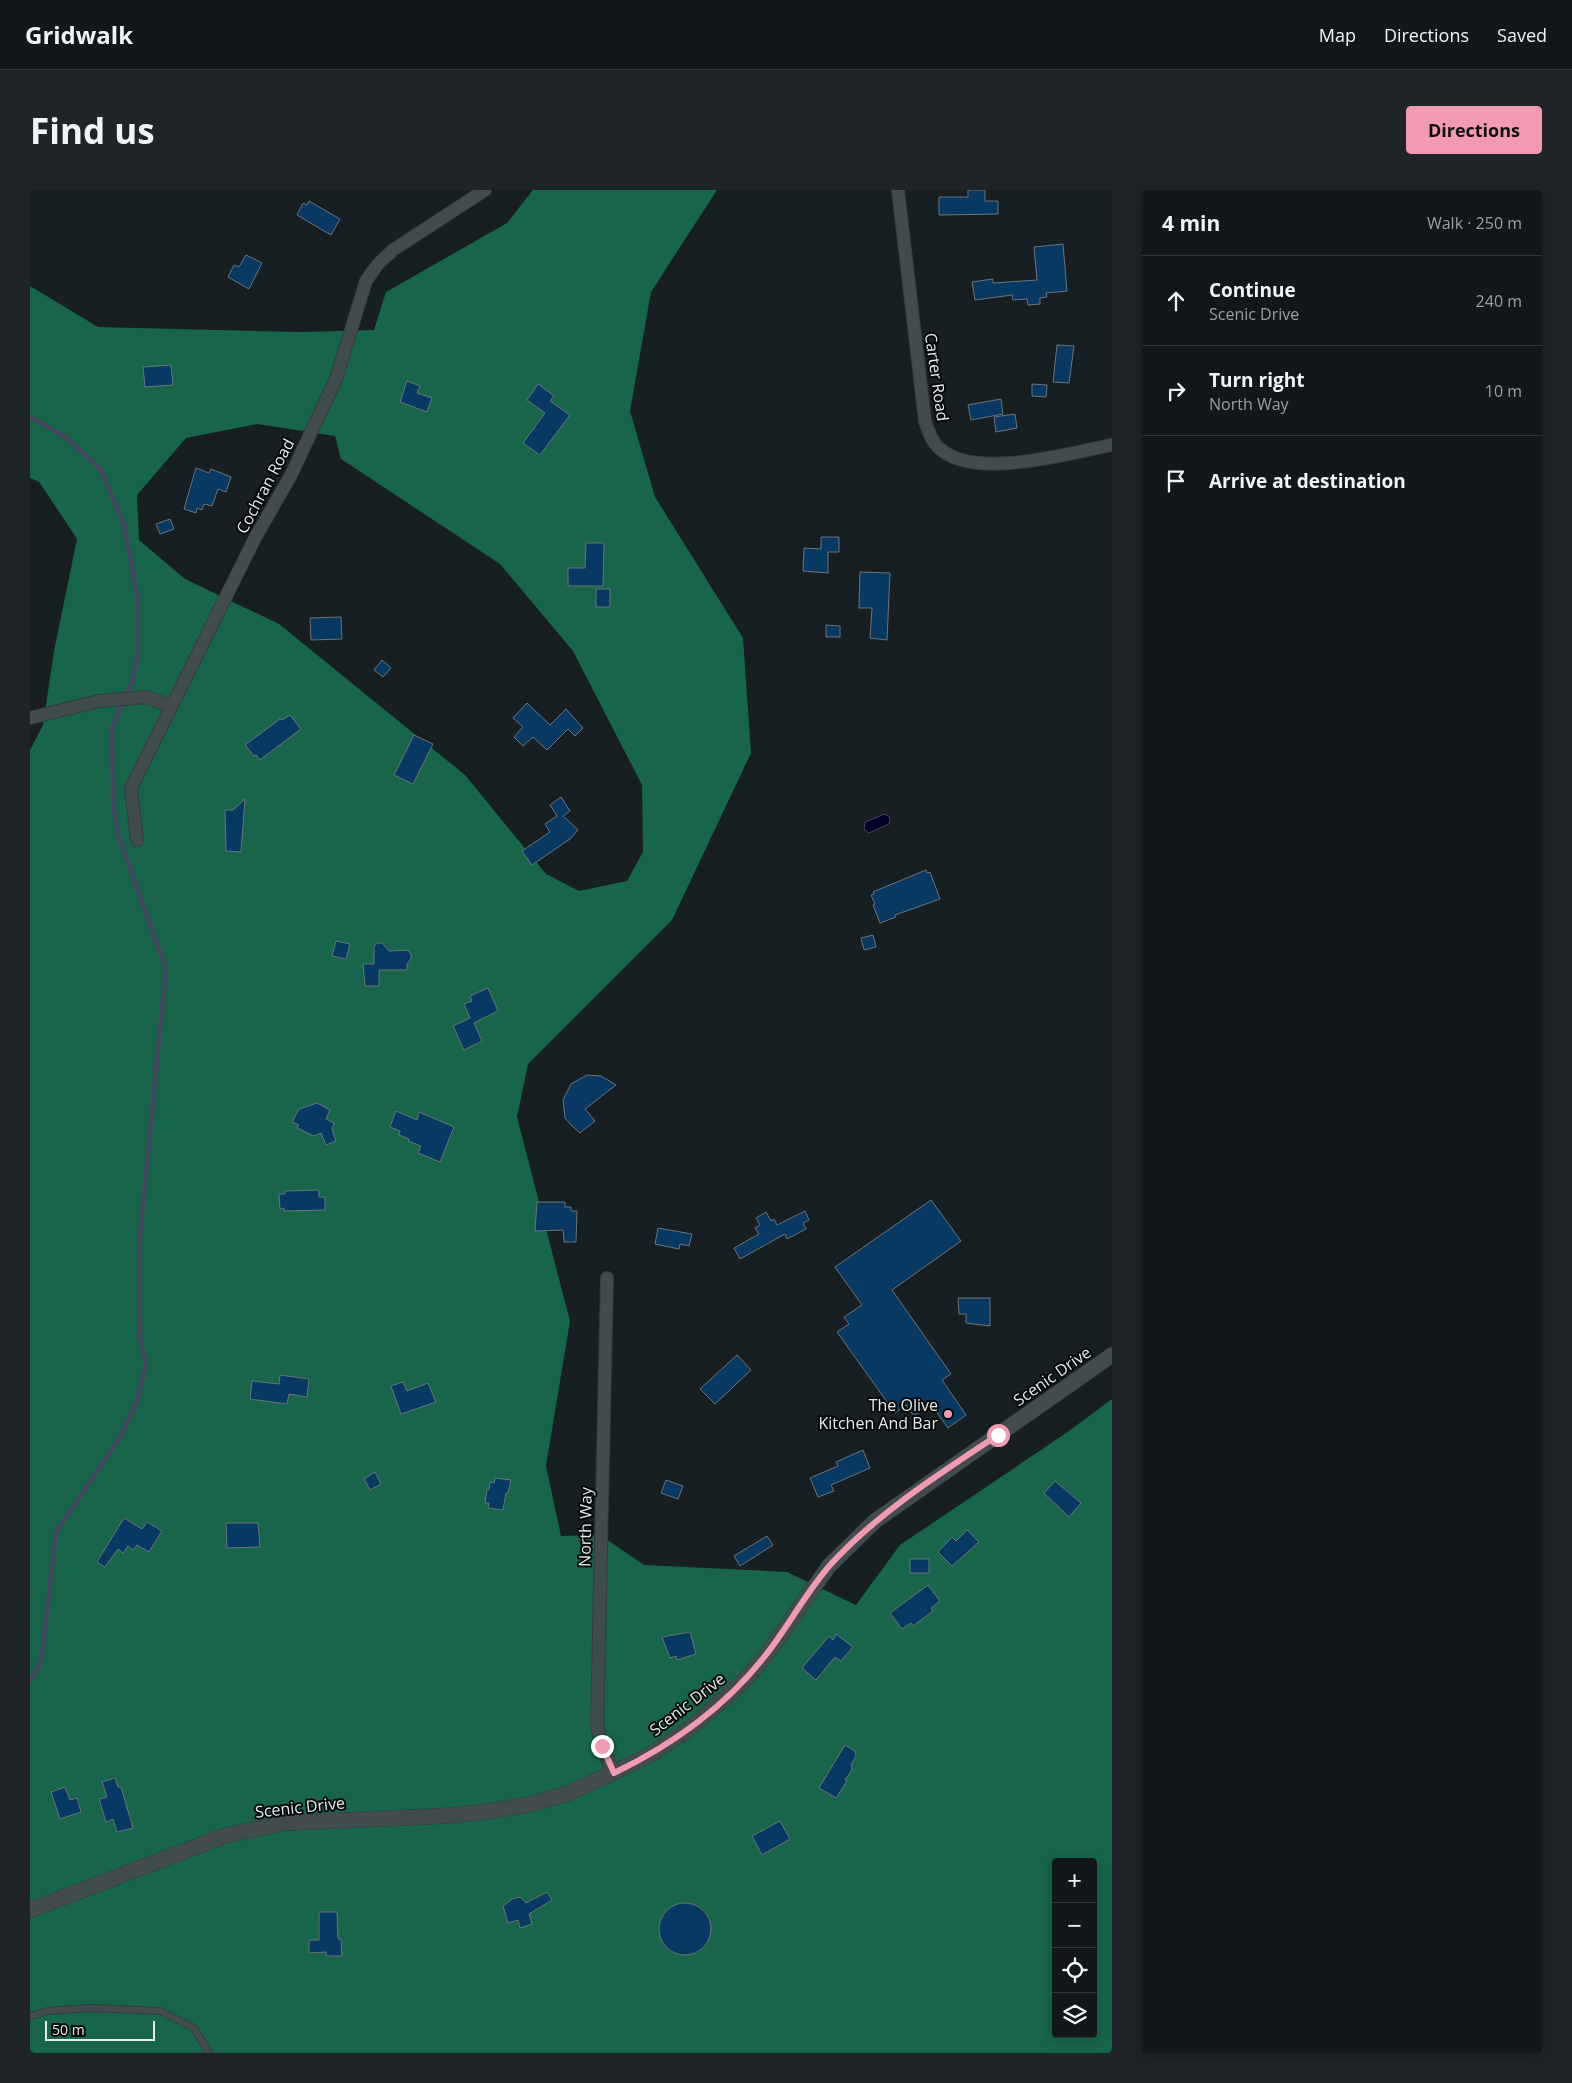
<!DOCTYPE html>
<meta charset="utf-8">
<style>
body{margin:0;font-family:"Open Sans",sans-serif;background:#1e2427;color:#f1f3f6}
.controls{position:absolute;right:15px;bottom:15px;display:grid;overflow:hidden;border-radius:5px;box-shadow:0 2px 12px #0003}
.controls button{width:45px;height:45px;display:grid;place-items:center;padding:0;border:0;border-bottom:1px solid #303639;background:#11171a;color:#f1f3f6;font:25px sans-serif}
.scale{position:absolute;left:15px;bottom:12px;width:110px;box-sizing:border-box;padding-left:5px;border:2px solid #e5ebed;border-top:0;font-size:14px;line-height:18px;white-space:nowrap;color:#e5ebed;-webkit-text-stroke:4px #06090a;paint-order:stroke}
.stop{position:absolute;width:15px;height:15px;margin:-11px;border:4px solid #f19ab2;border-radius:50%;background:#fff}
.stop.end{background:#f19ab2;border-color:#fff;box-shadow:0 1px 5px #0008}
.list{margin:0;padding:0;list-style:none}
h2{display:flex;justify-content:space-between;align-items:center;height:65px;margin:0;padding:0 20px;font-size:21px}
h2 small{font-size:16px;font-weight:400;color:#9c9fa2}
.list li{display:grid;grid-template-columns:32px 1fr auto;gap:15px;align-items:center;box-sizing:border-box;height:90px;padding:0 20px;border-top:1px solid #303639}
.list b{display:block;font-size:19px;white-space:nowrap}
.list p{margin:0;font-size:16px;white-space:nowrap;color:#9c9fa2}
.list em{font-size:16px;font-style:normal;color:#9c9fa2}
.icon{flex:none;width:28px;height:28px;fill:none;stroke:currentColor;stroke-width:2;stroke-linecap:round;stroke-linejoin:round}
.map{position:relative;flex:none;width:1082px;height:1863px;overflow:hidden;border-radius:5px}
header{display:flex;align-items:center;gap:30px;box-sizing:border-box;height:70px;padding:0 25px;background:#11171a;border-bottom:1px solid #303639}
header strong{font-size:24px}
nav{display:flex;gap:28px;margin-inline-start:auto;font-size:18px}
.intro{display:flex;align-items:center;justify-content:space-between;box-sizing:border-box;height:120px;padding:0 30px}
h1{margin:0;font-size:35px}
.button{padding:12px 22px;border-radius:5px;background:#f19ab2;color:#111;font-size:18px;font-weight:700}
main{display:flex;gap:30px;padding:0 30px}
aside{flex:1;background:#11171a;border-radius:5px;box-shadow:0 2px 12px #0003}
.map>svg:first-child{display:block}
</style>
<header>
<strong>Gridwalk</strong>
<nav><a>Map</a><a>Directions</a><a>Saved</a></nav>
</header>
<div class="intro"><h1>Find us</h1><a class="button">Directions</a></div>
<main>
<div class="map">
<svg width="1082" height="1863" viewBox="0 0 1082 1863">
<rect width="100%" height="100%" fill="#171f22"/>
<!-- forest -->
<path fill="#17654a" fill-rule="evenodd" d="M503 0H687L621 102 600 221 625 307 713 448 721 563 642 730 498 874 487 927 540 1131 516 1276 531 1346 570 1345 614 1375 757 1382 826 1415 870 1355 1039 1241 1082 1209V1863H0V560L13 535 24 461 47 349 9 292 0 288V96L68 137 269 142 344 140 356 102 477 33ZM227 234 305 246 311 269 470 374 543 461 612 595 613 662 597 691 549 701 516 684 435 585 249 434 155 389 109 350 107 305 156 248ZM1026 1672H1063V1844H1026Z"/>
<!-- water -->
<path fill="#050028" stroke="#484663" d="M855 624 860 627 859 634 839 643 834 639 835 632Z"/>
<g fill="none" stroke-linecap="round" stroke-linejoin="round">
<!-- stream -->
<path stroke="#484663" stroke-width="4.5" d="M0 227 37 248 71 280 94 335 107 406 108 461 103 489 82 538 83 615 89 648 136 779 109 1055 110 1148 116 1175 106 1214 90 1247 26 1342 12 1464 7 1480 0 1490"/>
</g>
<!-- building -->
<path fill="#083962" stroke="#6c7379" d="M938 0H955V11H968V24L909 25V7H938Z
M279 11 310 29 301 45 267 25 273 13 277 15Z
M1033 54 1037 101 1016 103 1017 107 1010 108V114L998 115 997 109 983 110 982 105 945 110 942 92 963 89V93L1007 90 1004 57Z
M216 65 232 73 219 99 198 87 204 75 209 77Z
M1027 155 1044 156 1039 193 1023 192Z
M141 175 143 195 115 197 113 177Z
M377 191 390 196 387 203 402 208 397 222 370 212Z
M508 194 524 206 520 211 540 225 510 265 493 253 515 223 497 210Z
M1002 194 1017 195 1016 207 1002 206Z
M971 209 973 224 941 230 938 215Z
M985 224 987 238 966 242 964 227Z
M166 278 179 283 181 279 201 287 196 302 188 299 182 316 174 314 172 320 167 318 166 323 154 319Z
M140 329 144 339 130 344 126 334Z
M791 347H809V362H798V383L773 381 774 358 791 359Z
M556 353H574L573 396H538V378H555Z
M830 382 860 383 857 450 840 448 842 418H829Z
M566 399H580V417H566Z
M311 427 312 449 281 450 280 428Z
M796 435 810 436V447H796Z
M352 470 361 478 353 487 344 480Z
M497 513 520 535 536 519 553 538 545 546 538 539 517 560 503 547 493 556 484 547 493 537 483 528Z
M260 525 271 539 230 570 226 565 224 566 215 555 250 529 252 530Z
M384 545 403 554 383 594 364 585Z
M531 607 540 621 533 626 548 640 540 649 502 675 492 661 520 642 515 634 527 626 520 615Z
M215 609 211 662 196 661 195 620H203Z
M896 680 897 683 900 682 910 709 865 725 866 727 850 733 843 715 845 714 841 705 844 704 843 702Z
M843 745 846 757 834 760 831 748Z
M306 751 320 754 316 769 302 766Z
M347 753H352L359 761 377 760 381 764V769L377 774V780H349V796H335L333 774H344V756Z
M458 798 468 821 444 833 452 851 434 860 423 836 440 828 434 814 442 811 440 806Z
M557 885 571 886 586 895 555 919 565 931 550 943 542 936 535 928 533 910 541 894Z
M287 913 300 920 296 929 304 933 302 939 306 951 296 955 291 943 284 946 267 938 269 935 262 932 269 919Z
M366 921 387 930 389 922 424 937 410 972 388 963 391 956 378 951 379 949 369 945 370 941 360 937Z
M289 1000V1007H295V1020L254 1021V1018L250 1019 249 1004H255V1001Z
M901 1010 931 1051 862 1100 921 1184 912 1190 936 1225 918 1238 901 1214 884 1226 876 1215 865 1223 807 1142 819 1134 814 1127 832 1115 805 1077Z
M507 1012H535V1017H541V1021H547L546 1052H534L533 1040 505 1041Z
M775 1021 779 1030 773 1033 776 1039 757 1049 755 1044 710 1069 704 1058 729 1044 725 1038 730 1035 726 1028 736 1022 741 1031 744 1029 747 1035Z
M628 1038 662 1044 659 1056 650 1054 649 1059 625 1054Z
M928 1108H960V1136L936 1133V1124H929Z
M707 1165 721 1180 685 1214 670 1199Z
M250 1185 279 1189 277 1207 259 1204 257 1214 220 1209 222 1191 249 1194Z
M373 1192 377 1201 398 1193 406 1212 371 1224 361 1196Z
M833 1260 840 1278 801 1295 804 1301 788 1307 780 1288 808 1276 806 1272Z
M345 1282 351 1294 340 1300 334 1289Z
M465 1288 481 1290 478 1303H476L473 1320 458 1318 459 1313H455L457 1299 459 1300 460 1292 464 1293Z
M636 1290 653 1296 648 1309 631 1303Z
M1025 1291 1051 1313 1039 1327 1014 1303Z
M94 1328 112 1339 117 1332 132 1341 119 1362 107 1355 103 1360 98 1356 93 1363 88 1359 75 1377 67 1372Z
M196 1333H228L230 1357 197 1358Z
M937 1340 949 1352 922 1376 908 1362 922 1347 926 1351Z
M737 1346 743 1355 710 1376 704 1366Z
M880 1369H899V1383H880Z
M898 1395 910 1411 901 1418 903 1421 883 1436 881 1433 872 1439 860 1423Z
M660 1442 666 1464 647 1470 646 1466 640 1468 632 1447Z
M806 1444 823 1457 811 1471 805 1467 786 1490 772 1478 799 1446 803 1450Z
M815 1555 825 1561 826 1566 821 1575 822 1580 815 1590 817 1591 806 1608 789 1598Z
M85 1588 88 1597H91L103 1638 87 1642 83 1629 76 1632 69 1609 77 1607 72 1592Z
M35 1597 40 1610 47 1608 51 1622 30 1629 21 1602Z
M750 1631 760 1649 732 1665 722 1646Z
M517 1702 522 1710 499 1724 502 1734 490 1738 488 1730 478 1733 473 1716 482 1709 490 1707 496 1713Z
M629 1739a26 26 0 1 1 52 0a26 26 0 1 1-52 0Z
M289 1722H307L308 1749H311L312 1766H296V1762L279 1763V1750H289Z"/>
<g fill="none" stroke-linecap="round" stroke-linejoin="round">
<!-- service casing -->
<g stroke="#363b3e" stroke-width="8">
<path id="service" d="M0 1826 18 1821 60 1818 130 1821 164 1838 179 1863"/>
</g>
<!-- minor casing -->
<g stroke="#363b3e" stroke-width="14">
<path id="minor" d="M868 0 895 231C898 240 901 251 909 258 945 291 1038 263 1082 255
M0 528 69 511 116 507 141 516
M107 650 101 598 225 348 261 285 306 189 336 91 348 74 363 60 455 0
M577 1088 567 1535 572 1556 584 1583"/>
</g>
<!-- tertiary casing -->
<g stroke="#363b3e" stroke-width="16">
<path id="tertiary" d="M0 1720 194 1646 253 1633 412 1626 455 1622 502 1614 539 1603 616 1567 658 1540 711 1494 735 1467 799 1376 845 1331 1082 1165"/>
</g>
<!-- service -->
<use href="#service" stroke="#424c4f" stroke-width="6"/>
<!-- minor -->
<use href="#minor" stroke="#424c4f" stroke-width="12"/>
<!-- tertiary -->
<use href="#tertiary" stroke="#424c4f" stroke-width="15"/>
</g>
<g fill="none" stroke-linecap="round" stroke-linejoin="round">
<!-- route -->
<path stroke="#f19ab2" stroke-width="6" d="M572 1556 584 1583C642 1555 695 1517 735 1466 758 1437 776 1402 801 1374 849 1322 909 1284 968 1245"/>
</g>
<!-- markers -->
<circle fill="#f19ab2" stroke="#06090a" stroke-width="2" cx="918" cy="1224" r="5"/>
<g text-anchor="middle" stroke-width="4" stroke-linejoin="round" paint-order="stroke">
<!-- street labels -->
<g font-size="16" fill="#e5ebed" stroke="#06090a">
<text transform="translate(907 187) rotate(82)" y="6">Carter Road</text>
<text transform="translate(235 296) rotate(-62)" y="6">Cochran Road</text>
<text transform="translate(1022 1186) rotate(-35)" y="6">Scenic Drive</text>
<text transform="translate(555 1337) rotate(-89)" y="6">North Way</text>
<text transform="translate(657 1514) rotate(-38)" y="6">Scenic Drive</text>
<text transform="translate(270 1617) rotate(-6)" y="6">Scenic Drive</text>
</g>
<!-- poi labels -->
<g font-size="16" fill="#e5ebed" stroke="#06090a" text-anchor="end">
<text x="908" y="1221">The Olive<tspan x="908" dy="18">Kitchen And Bar</tspan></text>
</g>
</g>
</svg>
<div class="controls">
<button>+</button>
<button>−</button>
<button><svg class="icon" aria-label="locate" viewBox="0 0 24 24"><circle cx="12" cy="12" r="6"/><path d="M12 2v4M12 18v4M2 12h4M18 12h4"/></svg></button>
<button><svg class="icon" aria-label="layers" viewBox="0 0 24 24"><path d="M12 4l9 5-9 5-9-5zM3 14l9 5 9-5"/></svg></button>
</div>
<div class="scale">50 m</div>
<div class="stop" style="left:968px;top:1245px"></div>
<div class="stop end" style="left:572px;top:1556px"></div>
</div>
<aside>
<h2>4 min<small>Walk · 250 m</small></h2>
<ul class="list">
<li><svg class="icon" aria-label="ahead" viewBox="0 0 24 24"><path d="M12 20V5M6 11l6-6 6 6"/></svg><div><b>Continue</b><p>Scenic Drive</p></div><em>240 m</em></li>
<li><svg class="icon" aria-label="right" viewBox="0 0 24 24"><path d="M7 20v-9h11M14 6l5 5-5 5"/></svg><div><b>Turn right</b><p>North Way</p></div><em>10 m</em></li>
<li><svg class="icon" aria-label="arrive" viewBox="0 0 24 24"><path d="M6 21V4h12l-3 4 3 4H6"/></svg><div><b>Arrive at destination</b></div></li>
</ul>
</aside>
</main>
